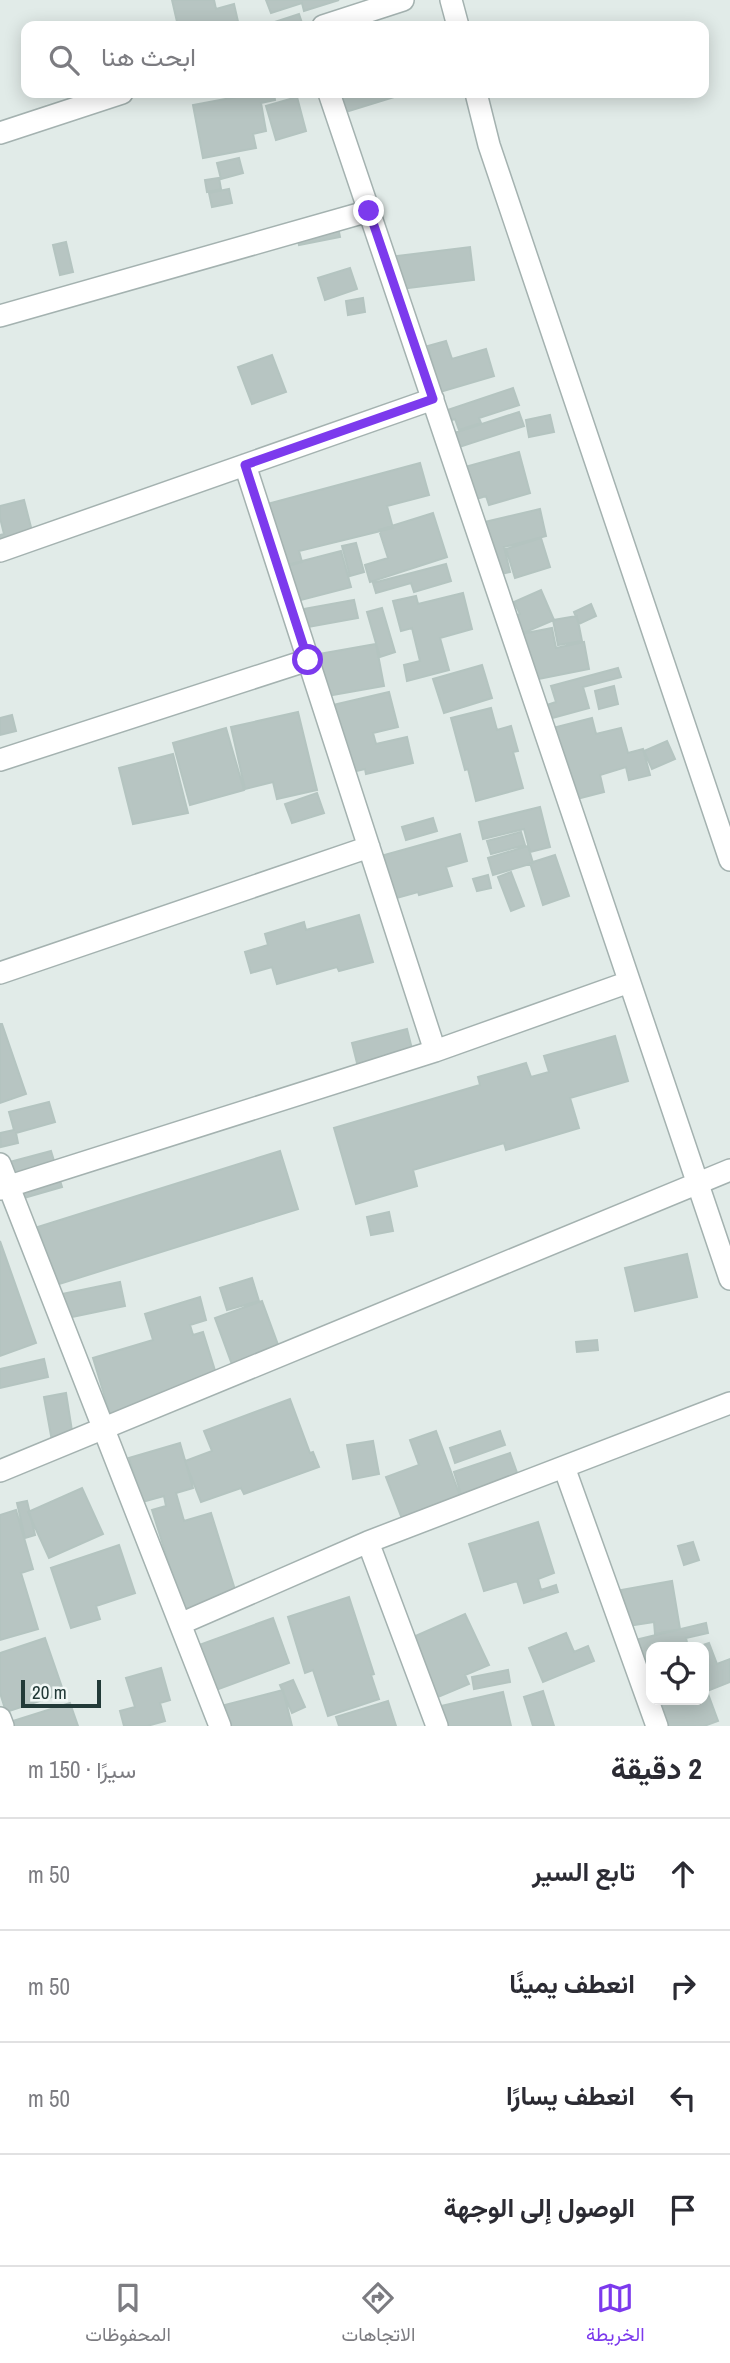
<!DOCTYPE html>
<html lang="ar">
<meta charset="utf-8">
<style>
body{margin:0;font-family:"Archivo Narrow",Vazirmatn,sans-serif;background:#f2f2f3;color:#2b2b33;direction:rtl}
.controls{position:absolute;right:21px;bottom:21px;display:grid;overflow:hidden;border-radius:14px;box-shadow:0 4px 18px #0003}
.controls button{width:63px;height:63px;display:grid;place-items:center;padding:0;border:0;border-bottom:2px solid #e1e1e2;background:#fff;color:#2b2b33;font:35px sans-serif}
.scale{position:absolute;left:21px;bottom:18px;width:80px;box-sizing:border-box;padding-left:7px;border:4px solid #223a38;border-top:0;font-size:19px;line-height:24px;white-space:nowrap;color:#223a38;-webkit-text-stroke:5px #f1f8f6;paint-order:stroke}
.stop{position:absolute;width:21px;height:21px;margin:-16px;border:5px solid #7c3aed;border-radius:50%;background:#fff}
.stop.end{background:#7c3aed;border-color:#fff;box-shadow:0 2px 7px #0008}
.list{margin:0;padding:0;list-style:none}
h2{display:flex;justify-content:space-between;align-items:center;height:91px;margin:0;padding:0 28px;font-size:30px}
h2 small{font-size:23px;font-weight:400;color:#7c7c81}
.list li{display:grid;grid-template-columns:46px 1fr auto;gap:21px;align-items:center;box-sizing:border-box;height:112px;padding:0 28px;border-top:2px solid #e1e1e2}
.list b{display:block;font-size:26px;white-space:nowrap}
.list em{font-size:23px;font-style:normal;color:#7c7c81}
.icon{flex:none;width:38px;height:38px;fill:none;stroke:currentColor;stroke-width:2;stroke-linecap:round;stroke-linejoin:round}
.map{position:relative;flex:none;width:730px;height:1726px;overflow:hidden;direction:ltr}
.search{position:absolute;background:#fff;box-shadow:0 4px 18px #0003;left:21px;right:21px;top:21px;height:77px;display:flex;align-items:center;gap:18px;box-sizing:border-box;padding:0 24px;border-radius:14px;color:#7c7c81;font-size:26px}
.sheet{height:539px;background:#fff}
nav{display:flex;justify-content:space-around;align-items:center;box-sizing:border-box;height:98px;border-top:2px solid #e1e1e2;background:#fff;font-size:19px;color:#7c7c81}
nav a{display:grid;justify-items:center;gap:4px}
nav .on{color:#7c3aed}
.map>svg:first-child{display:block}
</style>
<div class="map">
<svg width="730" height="1726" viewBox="0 0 730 1726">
<rect width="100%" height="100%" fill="#e1ebe8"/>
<!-- building -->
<path fill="#b7c5c2" stroke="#b4c4c0" stroke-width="2" d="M172 0H214L216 9 234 4 239 26H178Z
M266 0H339L304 11 302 3 271 13Z
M299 14 303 26H273L272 23Z
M258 93H274L275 100 261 103 266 131 253 134 256 148 203 158 193 105Z
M329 93H407L336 115Z
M297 97 306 131 276 140 266 106Z
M239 158 243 173 221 179 217 163Z
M219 178 221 189 207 192 205 180Z
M229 189 232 203 212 207 209 193Z
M336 217 340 237 299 245 295 224Z
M66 242 73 272 60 275 53 245Z
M470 247 474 280 393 290 389 257Z
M350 268 357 289 325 300 318 278Z
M363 298 365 312 348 315 346 301Z
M446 341 452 359 486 349 494 376 440 392 428 346Z
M272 355 286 392 252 404 238 367Z
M513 388 519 405 479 418 481 423 459 430 455 419 442 423 439 413Z
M519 412 524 426 450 450 445 436Z
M550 415 554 432 529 437 526 420Z
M519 452 530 493 489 505 486 496 467 502 458 469Z
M420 463 429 495 387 506 393 528 299 551 302 562 276 569 260 506Z
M24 500 33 535 0 544V535L4 534 0 518V506Z
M540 509 546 536 504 547 510 572 488 577 476 524Z
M433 513 447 557 370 582 365 565 388 558 379 530Z
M541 538 550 567 515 578 506 549Z
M356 543 364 572 350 576 342 546Z
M341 551 351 587 289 603 279 567Z
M446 564 451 581 414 592 411 583 376 593 373 583Z
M541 590 554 620 514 637 506 620 520 614 514 602Z
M463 593 472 629 440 638 449 670 407 681 404 665 420 661 412 628 401 631 393 601 416 596 418 604Z
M354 600 358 618 302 628 298 610Z
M591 604 596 616 579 624 574 612Z
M382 608 395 652 380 657 367 612Z
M577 616 582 641 558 645 553 620Z
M552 628 556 648 584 642 589 669 533 680 516 635Z
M376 644 384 686 321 697 313 655Z
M482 665 492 698 444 713 433 679Z
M618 668 621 677 583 687 589 708 545 720 541 707 556 702 551 686Z
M614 686 618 704 599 709 595 691Z
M389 692 398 727 373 733 376 744 407 737 413 763 366 774 365 769 352 772 333 705Z
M491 708 497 730 511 726 518 751 513 752 523 788 476 801 468 769 465 770 451 718Z
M298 712 317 790 277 799 273 782 245 789 231 727Z
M12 715 16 731 0 735V718Z
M592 718 596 734 621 728 628 753 643 749 650 775 629 780 626 767 600 775 604 792 569 801 549 729Z
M226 728 244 790 190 805 173 743Z
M667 741 675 759 652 769 644 751Z
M173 754 188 813 133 824 119 768Z
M317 793 324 813 292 823 285 804Z
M540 807 550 847 530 852 524 829 483 839 479 822Z
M433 818 437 831 406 840 402 827Z
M521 832 525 845 491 854 487 841Z
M460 834 467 861 446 867 452 886 419 895 418 892 393 899 381 856Z
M528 846 533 863 493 875 488 858Z
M555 855 569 896 543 905 530 863Z
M511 872 524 906 511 911 498 877Z
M488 875 491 888 477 891 473 879Z
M359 915 373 962 339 971 337 967 277 984 272 967 251 973 245 952 268 945 265 934 304 922 306 930Z
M0 1024H2L26 1094 0 1103Z
M407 1029 415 1061 360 1075 352 1043Z
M615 1036 628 1081 570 1098 579 1128 506 1150 504 1143 413 1170 417 1186 356 1204 334 1128 480 1085 478 1077 526 1063 531 1077 549 1072 544 1056Z
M49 1102 55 1122 16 1133 18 1143 1 1147 0 1133 14 1130 9 1112Z
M51 1151 62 1187 17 1200 6 1163Z
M280 1151 298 1209 56 1285 38 1227Z
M389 1212 393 1231 371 1235 367 1217Z
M0 1241 36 1343 0 1356Z
M687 1254 697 1297 635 1311 625 1268Z
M252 1278 259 1301 227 1310 220 1288Z
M120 1282 125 1306 67 1318 62 1294Z
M200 1297 206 1320 190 1325 193 1335 203 1332 218 1380 110 1414 93 1358 153 1340 145 1314Z
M262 1301 281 1353 234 1370 215 1318Z
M597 1340 598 1350 577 1352 576 1342Z
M44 1359 48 1377 0 1388V1369Z
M66 1393 73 1437 52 1441 44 1397Z
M290 1399 310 1453 313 1452 319 1467 244 1494 241 1488 201 1502 185 1461 212 1451 204 1431Z
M436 1431 464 1507 406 1529 386 1477 419 1465 410 1440Z
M500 1431 505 1445 455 1463 450 1448Z
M373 1441 379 1474 353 1479 347 1445Z
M180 1443 193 1488 176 1493 184 1521 211 1513 237 1596 184 1612 152 1510 166 1506 164 1496 142 1502 129 1458Z
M510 1453 520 1481 463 1500 454 1472Z
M82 1488 103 1534 49 1558 28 1512Z
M27 1501 35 1535 25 1538 17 1503Z
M16 1510 33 1569 21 1573 38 1629 0 1640V1515Z
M538 1522 554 1573 538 1579 541 1590 556 1585 558 1592 524 1603 517 1581 484 1591 469 1544Z
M693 1542 699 1560 684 1565 678 1546Z
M119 1545 135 1593 96 1606 100 1619 71 1628 51 1568Z
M672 1581 680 1629 655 1634 654 1622 627 1626 621 1590Z
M349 1597 374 1674 371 1675 379 1699 328 1716 313 1670 305 1673 288 1617Z
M465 1614 489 1665 465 1675 469 1684 438 1697 411 1638Z
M273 1618 289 1663 216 1690 199 1645Z
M706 1623 708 1633 686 1638 688 1647H651V1659L637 1663 631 1641Z
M566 1633 574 1652 588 1646 594 1661 543 1682 529 1648Z
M45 1638 64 1693 6 1712 0 1693V1653Z
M709 1643 717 1664 730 1659V1682L707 1691 718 1721 704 1726H660L651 1700H704V1647H697Z
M161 1668 170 1700 160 1703 165 1721 147 1726H124L120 1711 135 1707 126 1678Z
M508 1670 510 1682 474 1689 472 1677Z
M293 1680 305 1707 292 1713 280 1685Z
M283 1690 292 1726H231L225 1705Z
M543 1691 554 1726H533L524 1697Z
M503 1692 511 1726H446L441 1706Z
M388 1701 396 1726H339L336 1717Z
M70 1703 78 1726H11L10 1722Z"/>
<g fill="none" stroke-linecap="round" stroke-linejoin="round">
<!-- minor casing -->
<g stroke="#a4b2b0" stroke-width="24">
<path id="minor" d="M451 0 458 26
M323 26 403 0
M329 93 730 1279
M476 93 489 145 730 860
M0 133 122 93
M0 316 369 211
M245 465 435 1051
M0 551 433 399
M0 760 308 660
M0 973 369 847
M0 1164 220 1726
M0 1189 435 1051 629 982
M564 1467 657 1726
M0 1471 730 1170
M368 1542 437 1726
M180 1624 368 1542 730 1403
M0 1718 3 1726"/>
</g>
<!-- minor -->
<use href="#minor" stroke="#fff" stroke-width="21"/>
</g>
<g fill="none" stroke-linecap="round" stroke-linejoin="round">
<!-- route -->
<path stroke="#7c3aed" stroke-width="9" d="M308 660 245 465 433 399 369 211"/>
</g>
</svg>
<div class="controls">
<button><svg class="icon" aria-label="locate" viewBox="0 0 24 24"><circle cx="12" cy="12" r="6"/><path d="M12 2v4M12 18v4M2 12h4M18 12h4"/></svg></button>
</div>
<div class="scale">20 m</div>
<div class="stop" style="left:308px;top:660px"></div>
<div class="stop end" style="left:369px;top:211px"></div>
<div class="search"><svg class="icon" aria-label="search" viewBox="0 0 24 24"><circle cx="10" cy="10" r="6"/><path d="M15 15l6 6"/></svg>ابحث هنا</div>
</div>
<section class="sheet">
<h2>2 دقيقة<small>سيرًا · 150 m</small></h2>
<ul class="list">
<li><svg class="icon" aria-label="ahead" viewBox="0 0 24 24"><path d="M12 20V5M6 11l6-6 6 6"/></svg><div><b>تابع السير</b></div><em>50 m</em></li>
<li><svg class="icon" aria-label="right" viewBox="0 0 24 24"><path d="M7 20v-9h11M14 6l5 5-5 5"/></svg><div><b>انعطف يمينًا</b></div><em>50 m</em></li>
<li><svg class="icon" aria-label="left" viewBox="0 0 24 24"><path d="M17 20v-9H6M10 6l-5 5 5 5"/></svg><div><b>انعطف يسارًا</b></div><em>50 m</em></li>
<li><svg class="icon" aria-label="arrive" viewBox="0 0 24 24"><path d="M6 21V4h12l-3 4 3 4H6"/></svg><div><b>الوصول إلى الوجهة</b></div></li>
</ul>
</section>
<nav>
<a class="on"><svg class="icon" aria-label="map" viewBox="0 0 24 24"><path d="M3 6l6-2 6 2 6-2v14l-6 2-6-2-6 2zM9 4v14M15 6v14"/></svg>الخريطة</a>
<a><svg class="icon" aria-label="directions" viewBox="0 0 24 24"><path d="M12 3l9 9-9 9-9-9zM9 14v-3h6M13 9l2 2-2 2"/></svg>الاتجاهات</a>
<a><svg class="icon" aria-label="saved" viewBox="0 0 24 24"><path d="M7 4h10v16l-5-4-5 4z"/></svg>المحفوظات</a>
</nav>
